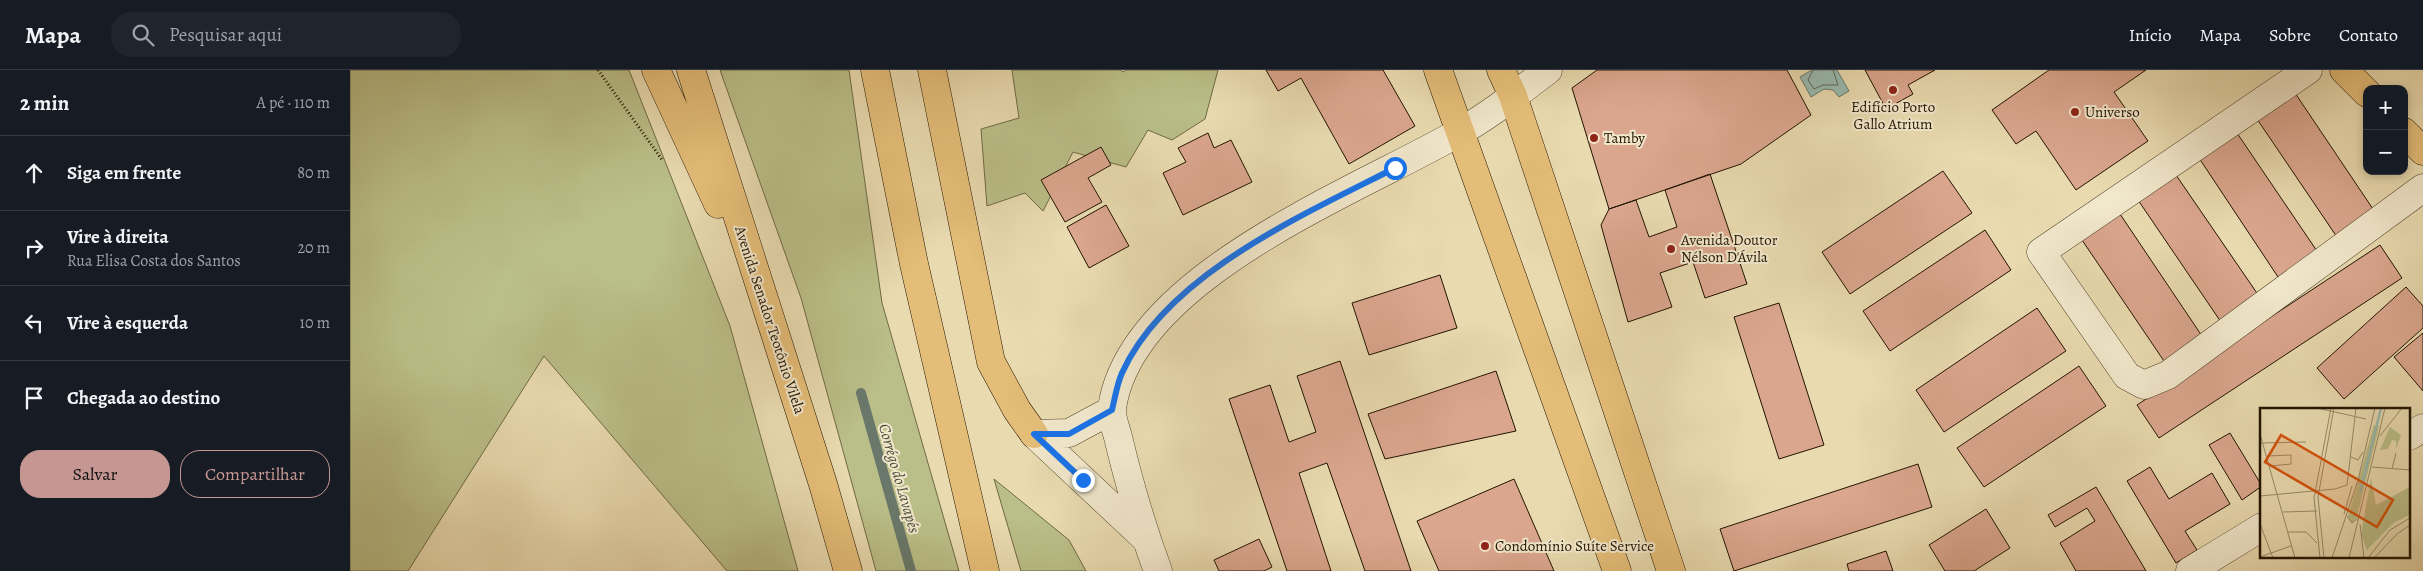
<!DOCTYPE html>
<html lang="pt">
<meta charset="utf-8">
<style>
body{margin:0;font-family:Alegreya,serif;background:#20242c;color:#f1f3f6}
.controls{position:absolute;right:15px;top:15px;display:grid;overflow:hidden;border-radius:10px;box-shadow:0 2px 8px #0003}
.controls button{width:45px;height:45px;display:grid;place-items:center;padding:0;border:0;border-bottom:1px solid #363941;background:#171b24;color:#f1f3f6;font:25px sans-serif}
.stop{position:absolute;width:15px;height:15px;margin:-11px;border:4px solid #1a73e8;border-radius:50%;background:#fff}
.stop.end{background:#1a73e8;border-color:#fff;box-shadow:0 1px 5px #0008}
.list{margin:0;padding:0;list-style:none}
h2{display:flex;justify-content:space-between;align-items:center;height:65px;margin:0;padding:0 20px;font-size:21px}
h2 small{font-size:16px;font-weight:400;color:#9ea1a6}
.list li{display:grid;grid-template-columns:32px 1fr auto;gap:15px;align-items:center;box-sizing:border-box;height:75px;padding:0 20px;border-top:1px solid #363941}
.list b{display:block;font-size:19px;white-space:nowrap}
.list p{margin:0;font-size:16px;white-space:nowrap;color:#9ea1a6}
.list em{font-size:16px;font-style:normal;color:#9ea1a6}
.actions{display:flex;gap:10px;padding:15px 20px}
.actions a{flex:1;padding:11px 0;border:1px solid #c59692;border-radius:20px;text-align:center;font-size:18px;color:#c59692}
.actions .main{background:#c59692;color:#111}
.icon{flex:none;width:28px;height:28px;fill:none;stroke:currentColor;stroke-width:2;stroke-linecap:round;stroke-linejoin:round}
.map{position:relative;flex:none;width:2073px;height:501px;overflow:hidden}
header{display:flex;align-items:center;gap:30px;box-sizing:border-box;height:70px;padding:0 25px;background:#171b24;border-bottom:1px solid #363941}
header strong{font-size:24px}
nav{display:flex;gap:28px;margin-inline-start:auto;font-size:18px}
.search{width:350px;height:45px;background:#20242c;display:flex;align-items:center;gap:12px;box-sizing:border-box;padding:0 18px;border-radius:20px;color:#9ea1a6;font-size:19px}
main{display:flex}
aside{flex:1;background:#171b24}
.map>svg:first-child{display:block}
</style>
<header>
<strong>Mapa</strong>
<div class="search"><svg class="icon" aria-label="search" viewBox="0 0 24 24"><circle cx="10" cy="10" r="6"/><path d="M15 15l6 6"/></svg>Pesquisar aqui</div>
<nav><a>Início</a><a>Mapa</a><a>Sobre</a><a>Contato</a></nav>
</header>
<main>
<aside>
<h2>2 min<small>A pé · 110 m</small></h2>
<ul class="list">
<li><svg class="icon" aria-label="ahead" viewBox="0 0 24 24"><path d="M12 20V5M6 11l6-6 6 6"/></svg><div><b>Siga em frente</b></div><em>80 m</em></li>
<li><svg class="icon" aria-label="right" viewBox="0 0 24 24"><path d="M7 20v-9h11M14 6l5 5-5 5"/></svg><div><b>Vire à direita</b><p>Rua Elisa Costa dos Santos</p></div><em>20 m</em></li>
<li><svg class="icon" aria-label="left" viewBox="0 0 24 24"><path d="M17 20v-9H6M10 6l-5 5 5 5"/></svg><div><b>Vire à esquerda</b></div><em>10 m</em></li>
<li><svg class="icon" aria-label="arrive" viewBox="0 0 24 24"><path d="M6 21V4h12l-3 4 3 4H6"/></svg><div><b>Chegada ao destino</b></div></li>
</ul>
<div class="actions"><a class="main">Salvar</a><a>Compartilhar</a></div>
</aside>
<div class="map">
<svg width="2073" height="501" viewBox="0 0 2073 501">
<rect width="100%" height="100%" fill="#e9daaf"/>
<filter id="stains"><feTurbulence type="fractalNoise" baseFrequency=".004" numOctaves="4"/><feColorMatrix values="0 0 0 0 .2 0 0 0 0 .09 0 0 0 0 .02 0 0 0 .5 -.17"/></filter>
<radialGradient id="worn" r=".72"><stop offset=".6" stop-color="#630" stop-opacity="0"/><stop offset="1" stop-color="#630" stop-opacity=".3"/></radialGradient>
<!-- green -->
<path fill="#babe88" stroke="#6e6944" d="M0 0H279L380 256 448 501H377L194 286 58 501H0Z
M370 0H499L532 233 609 501H526L451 228Z
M662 0H771L773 2 776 0H868L855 49 822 70 798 60 776 97 723 82 693 141 675 123 637 136 631 59 669 48Z
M644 409 719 470 736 501H671Z"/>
<!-- water -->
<path fill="#98bab0" stroke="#69786a" d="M1462 0H1487L1499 21 1489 27 1483 20 1474 19 1461 27 1450 7Z"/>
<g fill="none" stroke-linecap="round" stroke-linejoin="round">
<!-- shore -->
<path stroke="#5d6758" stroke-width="1" d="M1463 0 1458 10 1464 19 1473 15H1488L1483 0"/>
<!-- stream -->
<path stroke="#69786a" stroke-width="10" d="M511 323 561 501"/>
</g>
<!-- building -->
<path fill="#daa68e" stroke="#221401" d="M916 0H1033L1065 56 999 94 951 8 928 21Z
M1247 0H1437L1461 45 1391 94 1259 139 1222 18Z
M1515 0H1585L1558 15 1563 24 1536 39Z
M1699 0H1796L1764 22 1798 71 1726 120 1686 61 1666 74 1642 40Z
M1945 23 2029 148 1991 173 1907 49Z
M858 63 864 78 881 70 902 112 833 145 813 103 836 92 828 78Z
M1887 63 1971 187 1932 213 1849 88Z
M751 77 761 95 738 108 752 132 715 152 691 110Z
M1593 101 1622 143 1500 224 1472 182Z
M1360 104 1397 214 1355 228 1343 192 1310 203 1322 237 1278 252 1251 155 1259 139 1286 130 1299 167 1327 157 1315 120Z
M1826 105 1911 229 1873 255 1788 130Z
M756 135 779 176 739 198 717 157Z
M1770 144 1854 269 1816 294 1732 170Z
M1635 160 1661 200 1540 281 1513 241Z
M2030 175 2052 208 1809 368 1787 335Z
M1090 205 1107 258 1019 285 1002 233Z
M2056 217 2073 236V258L1994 329 1967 298Z
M1429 233 1474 375 1429 389 1384 247Z
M1687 238 1716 281 1594 362 1566 320Z
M2073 263V321L2044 287Z
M990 291 1061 501H1015L977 393 949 403 981 501H937L879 329 920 315 939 372 966 362 947 306Z
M1729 296 1756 336 1634 417 1607 378Z
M1146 301 1166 361 1035 389 1018 344Z
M1880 363 1912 416 1892 430 1859 375Z
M1568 394 1582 437 1384 501 1370 459Z
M1800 397 1819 429 1862 403 1880 434 1835 461 1847 480 1826 493 1777 411Z
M1164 409 1204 501H1089L1067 451Z
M1746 417 1796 501H1726L1710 473 1745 451 1737 438 1705 457 1698 445Z
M1636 439 1660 478 1624 501H1595L1579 475Z
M909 469 922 497 914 501H869L864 490Z
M1536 481 1543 501H1499L1497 494Z"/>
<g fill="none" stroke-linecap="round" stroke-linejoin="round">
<!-- minor casing -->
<g stroke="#54462c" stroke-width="29">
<path id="minor" d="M1958 0 1691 182 1777 306 1794 315 1818 305 2073 118
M684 364 796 469
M684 364 719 363 762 340
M2059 366 2073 358
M808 501C792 458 779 413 768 367 766 359 761 347 762 338 781 207 1005 122 1108 63 1140 45 1169 22 1198 0
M1840 501 1912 457"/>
</g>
<!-- major casing -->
<g stroke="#221401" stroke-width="29">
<path id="major" d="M1088 0 1267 501
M1151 0 1163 26 1321 501
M1994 0 2017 23
M2054 62 2073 81"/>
</g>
<!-- highway casing -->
<g stroke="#221401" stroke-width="29">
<path id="highway" d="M306 0 368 134
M341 0 473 414 498 501
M525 0 564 194 635 501
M582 0 641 292 667 340 684 364"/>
</g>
<!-- path -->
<path stroke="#221401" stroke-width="3" stroke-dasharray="1 2.5" stroke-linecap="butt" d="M248 0 313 91"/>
<!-- minor -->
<use href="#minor" stroke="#f1e7cb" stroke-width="28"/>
<!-- major -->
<use href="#major" stroke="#e4bd78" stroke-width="28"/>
<!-- highway -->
<use href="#highway" stroke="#e4bd78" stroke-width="28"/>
</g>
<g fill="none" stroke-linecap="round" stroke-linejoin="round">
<!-- route -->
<path stroke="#1a73e8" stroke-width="6" d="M733 410 684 364H719L762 340C765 328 767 314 772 303 817 204 953 145 1045 98"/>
</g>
<!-- markers -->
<g fill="#8f2418" stroke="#f1e7cb" stroke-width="2">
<circle cx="1543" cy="20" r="5"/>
<circle cx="1725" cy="42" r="5"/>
<circle cx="1244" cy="68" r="5"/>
<circle cx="1321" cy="179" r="5"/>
<circle cx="1135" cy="476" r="5"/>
</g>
<g text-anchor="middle" stroke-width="4" stroke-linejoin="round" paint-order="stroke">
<!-- poi labels -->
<g font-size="15" fill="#221401" stroke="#f1e7cb" text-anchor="start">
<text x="1543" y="42" text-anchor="middle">Edifício Porto<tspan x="1543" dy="17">Gallo Atrium</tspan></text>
<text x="1735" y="47">Universo</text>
<text x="1254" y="73">Tamby</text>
<text x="1331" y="175">Avenida Doutor<tspan x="1331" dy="17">Nélson D'Ávila</tspan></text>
<text x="1145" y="481">Condomínio Suíte Service</text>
</g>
<!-- street labels -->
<g font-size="15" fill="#221401" stroke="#f1e7cb">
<text transform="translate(420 250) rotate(72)" y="5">Avenida Senador Teotônio Vilela</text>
</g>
<!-- water labels -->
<g font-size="16" font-style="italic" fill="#4b4e3e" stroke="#f1e7cb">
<text transform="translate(550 408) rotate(74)" y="6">Corrégo do Lavapés</text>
</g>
</g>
<!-- overview -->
<g transform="translate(1910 338)">
<rect width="150" height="150" fill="#e9daaf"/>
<path d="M114 17 119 18 97 109 92 115 88 108ZM130 19 141 27 136 41V33L132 32 128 41 120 42ZM111 70 116 97 150 79V107L133 115 107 142 101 126Z" fill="#babe88"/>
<path fill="none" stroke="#98bab0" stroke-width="2.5" d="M100 85 121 0"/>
<path fill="none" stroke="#998b69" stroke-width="1" d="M57 0 106 11M0 26 35 150M120 28 142 0M0 35 46 34M7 48 31 47V56L10 58M91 49 98 52 103 44M112 59 150 62M132 61 136 45M87 77 96 0M0 88 75 81 87 77M23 104 57 103M84 106 92 78M87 108 92 115 98 110M0 116 13 150M100 116 104 150M28 124H46L57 135M0 149 31 138M60 150 54 90 71 0M64 150 58 89 74 0M72 150 98 72 115 0M89 150 125 0M108 150 130 122 150 110M114 150 137 126 150 117"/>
<path fill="#d4520b" fill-opacity="0.15" stroke="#d4520b" stroke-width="2.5" d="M21 27 133 92 117 119 5 54Z"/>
<rect width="150" height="150" fill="none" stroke="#221401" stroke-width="2.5"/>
</g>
<rect width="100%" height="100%" filter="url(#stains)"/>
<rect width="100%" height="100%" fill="url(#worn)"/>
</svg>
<div class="controls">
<button>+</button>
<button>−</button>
</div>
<div class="stop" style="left:1045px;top:98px"></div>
<div class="stop end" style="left:733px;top:410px"></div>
</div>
</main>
